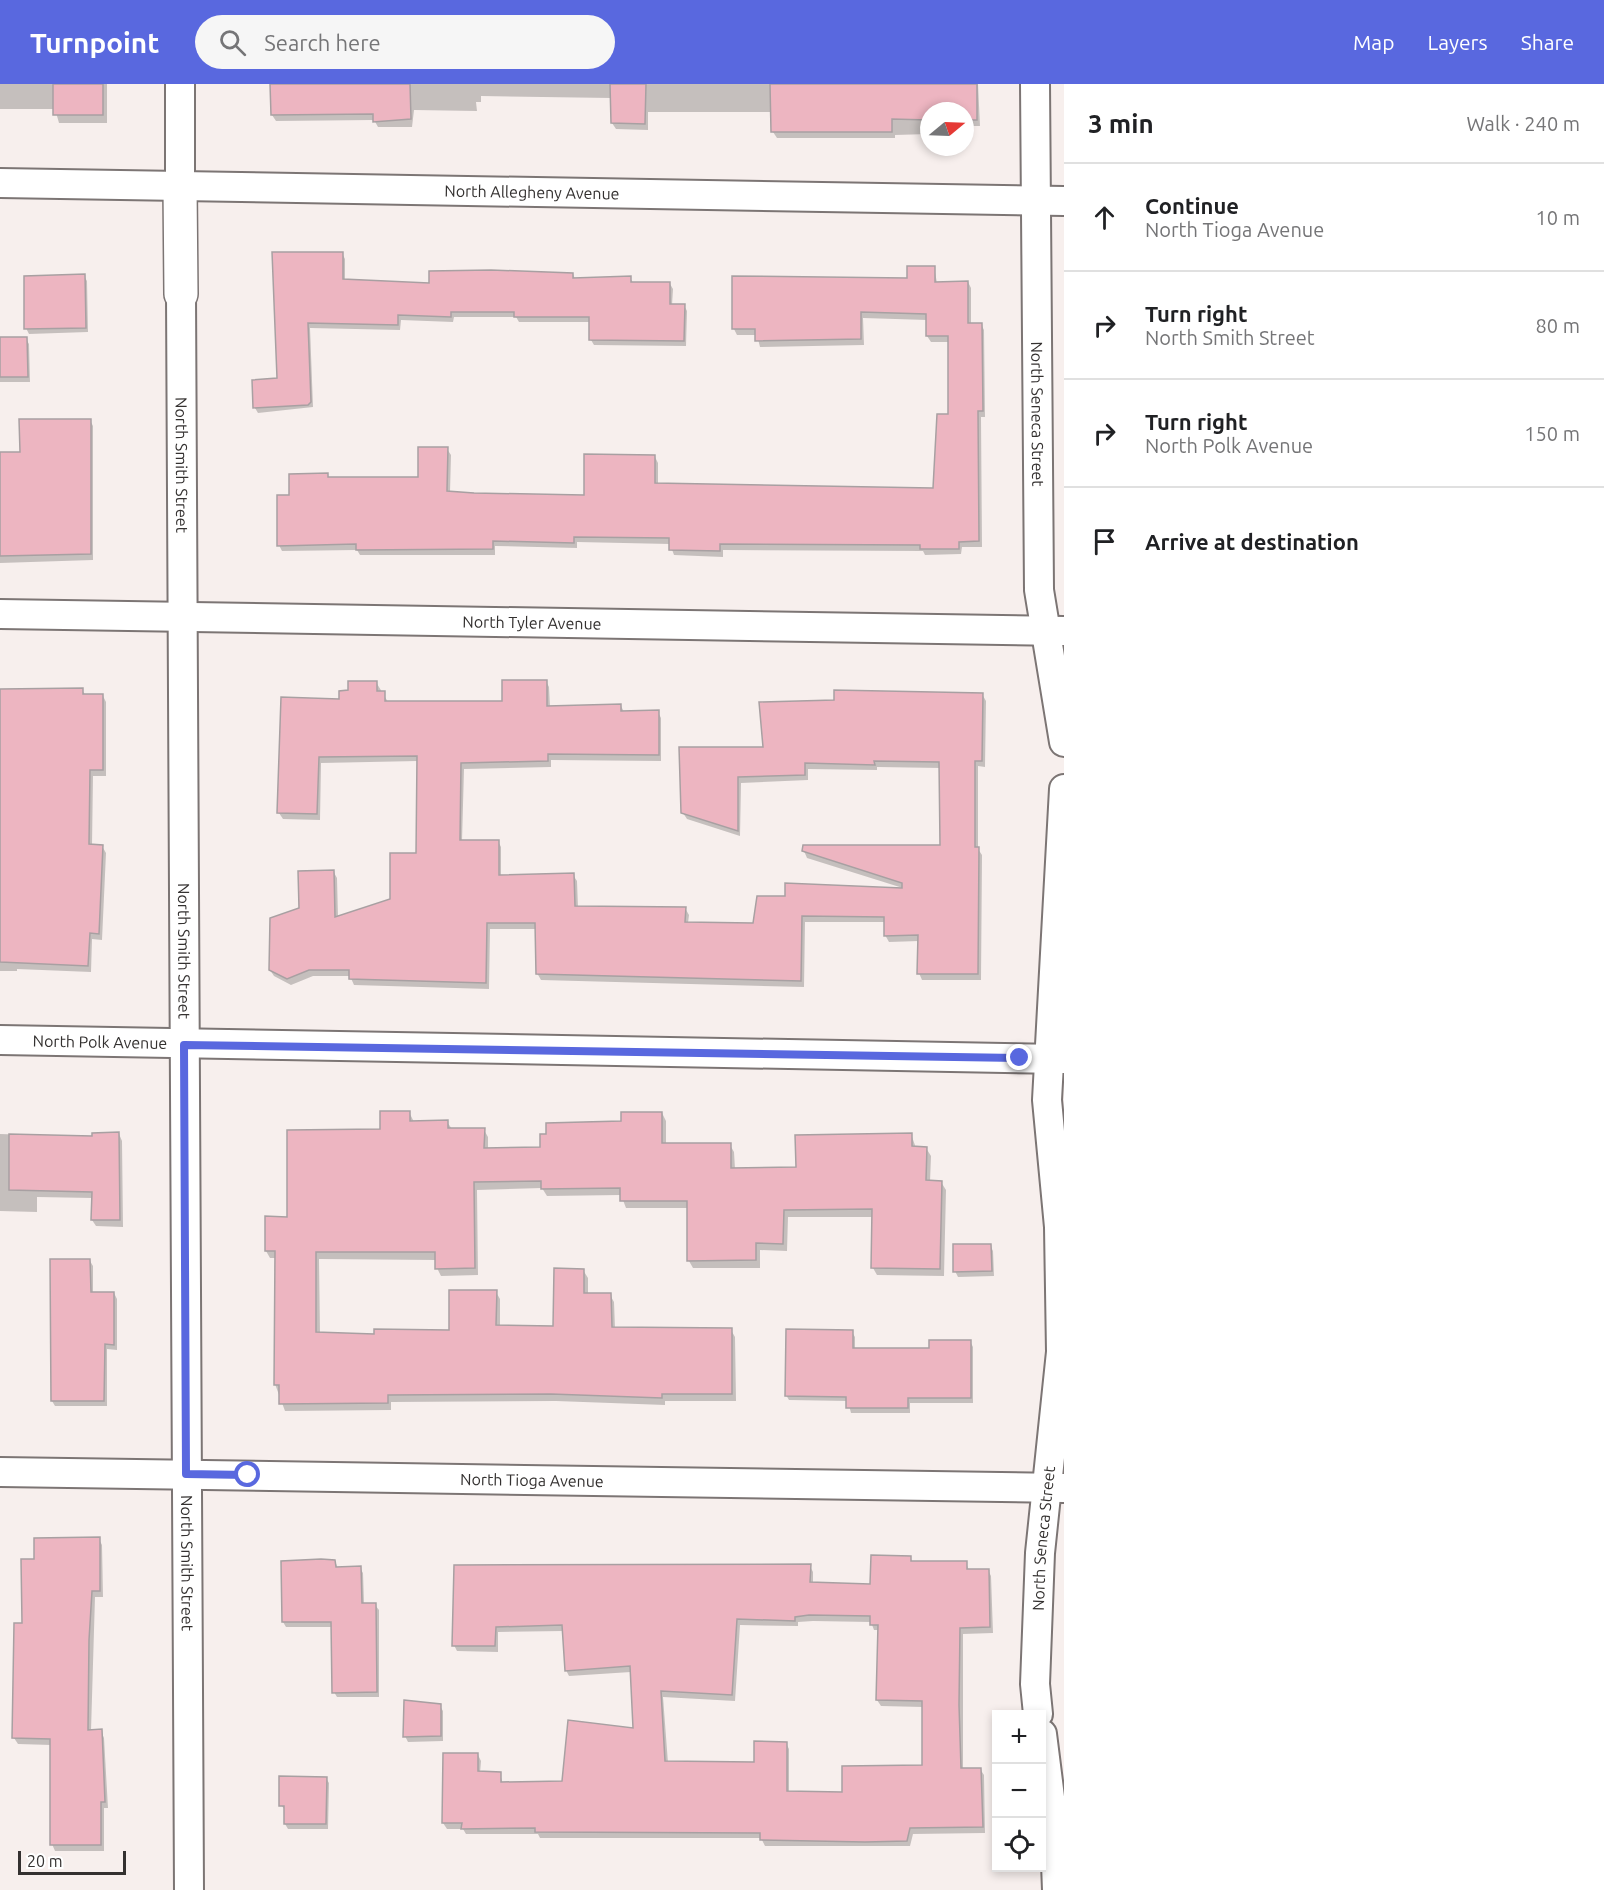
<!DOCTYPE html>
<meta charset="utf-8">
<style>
body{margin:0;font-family:Ubuntu,sans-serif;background:#f6f6f6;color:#202124}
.controls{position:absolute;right:18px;bottom:18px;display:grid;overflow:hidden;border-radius:0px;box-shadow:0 3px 9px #0003}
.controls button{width:54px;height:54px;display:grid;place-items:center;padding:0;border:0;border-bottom:2px solid #e0e0e0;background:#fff;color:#202124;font:30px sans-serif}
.compass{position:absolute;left:920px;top:18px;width:54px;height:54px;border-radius:50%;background:#fff;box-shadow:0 3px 9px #0003;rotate:71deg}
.scale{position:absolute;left:18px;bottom:15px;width:108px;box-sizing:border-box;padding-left:6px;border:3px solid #343130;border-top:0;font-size:16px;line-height:21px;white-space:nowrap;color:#343130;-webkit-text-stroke:4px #fff;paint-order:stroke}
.stop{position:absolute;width:18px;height:18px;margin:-14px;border:4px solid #5968df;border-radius:50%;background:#fff}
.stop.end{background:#5968df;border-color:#fff;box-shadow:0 2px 6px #0008}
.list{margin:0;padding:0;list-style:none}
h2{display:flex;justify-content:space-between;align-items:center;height:78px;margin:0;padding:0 24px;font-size:26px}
h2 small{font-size:20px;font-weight:400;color:#757577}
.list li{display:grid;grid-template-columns:39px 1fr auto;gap:18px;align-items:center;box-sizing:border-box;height:108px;padding:0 24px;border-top:2px solid #e0e0e0}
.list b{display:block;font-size:22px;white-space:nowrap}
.list p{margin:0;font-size:20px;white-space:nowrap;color:#757577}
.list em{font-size:20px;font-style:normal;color:#757577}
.icon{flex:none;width:33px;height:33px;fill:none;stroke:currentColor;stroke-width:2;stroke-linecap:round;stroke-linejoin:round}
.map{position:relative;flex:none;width:1064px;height:1806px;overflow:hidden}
header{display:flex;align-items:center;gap:36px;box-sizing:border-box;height:84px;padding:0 30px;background:#5968df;color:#fff}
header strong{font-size:28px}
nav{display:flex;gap:33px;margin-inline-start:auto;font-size:21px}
.search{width:420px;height:54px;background:#f6f6f6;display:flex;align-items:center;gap:15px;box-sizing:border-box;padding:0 21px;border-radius:33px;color:#757577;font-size:22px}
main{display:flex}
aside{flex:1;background:#fff}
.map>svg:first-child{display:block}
</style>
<header>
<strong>Turnpoint</strong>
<div class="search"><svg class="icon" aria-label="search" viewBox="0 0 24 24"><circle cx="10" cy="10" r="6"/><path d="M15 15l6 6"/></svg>Search here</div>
<nav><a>Map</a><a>Layers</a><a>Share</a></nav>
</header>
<main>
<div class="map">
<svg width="1064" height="1806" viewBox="0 0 1064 1806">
<rect width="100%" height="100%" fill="#f7efed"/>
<!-- shadow -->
<path fill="#0003" fill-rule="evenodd" d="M0 0H107V39H59L55 25H0Z
M272 0H978L980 42H965V27H929V50L895 51V54H777L773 48 772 28H648V46L616 45 612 39 611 14 481 12V18H476L477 27 414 26 412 43H378L374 36 276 37 272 31Z
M342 169 345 175V197L431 200 573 190 575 195 630 194 634 200H670L673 205 672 221H684L687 227 686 262 594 261 591 256V238H519L516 233H454L453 238 401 236 400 246 310 244 313 323 258 329 255 324 278 295Z
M934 183 937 199 968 198 971 204V240H981L984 246 985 333H981L982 463H962L961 470 925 471 923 467 723 466V473L674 471 670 460 577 458V464L495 462V471H360L357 466 282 467 279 461 291 412 327 391 329 395H419L447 365 451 371 450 408 585 413 655 373 658 379V401L934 405 949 331V258H931L927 252V236L863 234 864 261 760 263 757 251H737L734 245V193L909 195Z
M84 192 87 197 88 248 29 250 26 244Z
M0 255H26L29 260 30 298H0Z
M90 336 93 342V476L0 479V370H21Z
M546 597 549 603 550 623 621 622 624 628H658L661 634V677L551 676V683L464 685 462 757H498L501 763V793L573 791 577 797 578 824H685L689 831 688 839 755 841 906 805 807 774 804 767 941 762V684L877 683V686L808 685V696L741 699 740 752 687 735 683 729 764 664 982 610 986 617 985 683 978 682V765L982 771 981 896H922L919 889V857L889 858 885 851V838H805L804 903 541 896 537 889 536 845H490L489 905 354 901 350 892H313L291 901 274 892 270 886 301 825 333 787 337 794 338 834 392 816 417 770 418 677 321 679 320 736 283 735 279 729 341 617 376 598 388 618H504Z
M0 606H82L86 612H103L106 618V692H93L92 762H102L106 769 102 856 92 855 91 888 17 885V887H0Z
M409 1028 414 1038H447L452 1045 484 1046 488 1053V1066L541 1065 662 1029 666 1037V1061H730L734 1068 735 1085 798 1084 911 1050 916 1064H926L931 1072 930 1098H941L946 1106 944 1192 877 1191 873 1184 874 1133H788L787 1167 760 1166V1184H693L689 1177 688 1124H626L621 1111 547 1112 542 1104 477 1106 478 1191 441 1192 437 1184 436 1176 319 1175 320 1249 376 1251 450 1248 496 1208 500 1215V1243H555L583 1186 588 1194V1211H610L614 1218 615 1245 731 1246 735 1253 736 1317H665V1321L556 1317 391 1318V1326L285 1327 275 1300 276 1174H270L266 1167 289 1134 381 1047Z
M0 1050 93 1053 119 1050 122 1057 123 1143 96 1142 92 1136 93 1114 37 1113V1128L0 1127Z
M990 1161 993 1167 994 1192 958 1193 955 1187Z
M90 1177 93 1182V1209H114L117 1215V1266L107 1265V1322H55L52 1317Z
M852 1248 855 1253V1266H930L970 1257 973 1263V1319H910V1329H851L848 1317 789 1316 786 1311Z
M99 1455 102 1461 103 1513H95L91 1647H101L104 1654 108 1724H104V1767H55L52 1760 51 1661 18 1660 14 1654 24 1541 36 1477Z
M910 1473 913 1479 966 1478 969 1487 988 1486 991 1492 993 1549 963 1550V1685H980L984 1691 985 1749 913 1750 910 1762H765L761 1754H540L538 1750H466L463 1745H447L443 1739 478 1671 481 1677 480 1689 500 1690 503 1700 563 1698 634 1646 631 1588 569 1592 566 1586 564 1547 498 1548V1568L457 1567 454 1561 455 1483 810 1482 813 1488V1499L872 1501ZM813 1537 871 1538 874 1546H879L877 1616 881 1622 923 1623 924 1683 843 1709 789 1708V1665L786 1659 755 1680 668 1679 663 1613 735 1617 740 1541 798 1542V1538Z
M335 1477 338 1485 360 1484 363 1489 364 1520 375 1521 379 1526V1613H337L334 1608 333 1543H286L283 1538Z
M440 1622 443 1627V1657L408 1658 405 1652Z
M326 1694 329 1699 328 1745H288L285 1740V1726L281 1721Z"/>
<!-- building -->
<path fill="#edb5c1" stroke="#a8a0a2" stroke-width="1.5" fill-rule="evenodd" d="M53 0H103V31H53Z
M270 0H410L411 35 373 38V30L271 31Z
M610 0H646L645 40 611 39Z
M770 0H977V36H965V27H929V36L892 35V48H771Z
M272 168H343V195L429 199V187L491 186 573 189V194L631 192V198H670V220H685L684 257 589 256V233H514V228H451V233L398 231V241L308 239 311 318 308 321 253 324 252 296 277 294Z
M907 182H935V198L968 197V239H982L983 327H978L979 457 959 458V465H920V461L720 460V467L669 466V454L574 453V459L493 457V465L356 466V460L277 462V411H289V390L328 389V393H418V363H448L447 407 474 409 584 411V370L655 371V399L933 404 937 330H948V252H926V230L861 228V255L755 257V245H732V192L907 194Z
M85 190 86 244 24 245V192Z
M0 253H27L28 293H0Z
M19 335H91V470L0 472V368H20Z
M502 596H547V622L621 620V627L659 626V671L548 670V677L461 679 460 756H499V791L574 789 575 822 686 823 685 838 753 839 757 812H785V799L902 804V799L802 767 803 761H940L939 678 874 677 875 681 805 679V691L738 693V747L681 729 679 663H763L759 618 834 616V606L983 609 982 677H975V763H979L978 890H917L918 851 884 852V833L802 832 801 897 536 890 535 839H487L486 899 349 895V886H309L287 895 269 886 270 834 299 824 298 787 334 786 335 833 390 815V769H416L417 672 319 673 317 730 277 729 281 613 339 615V607L348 606V597H377V607H385V617H502Z
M83 604V610H103V686H90L89 760 103 761 99 850 90 849 88 882 0 878V605Z
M380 1027H410V1037L448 1036V1044H485L484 1064 540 1063V1050H546V1039L621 1037V1028H662V1059H731V1084L796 1083 795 1051 912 1049V1062L927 1063 926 1096 942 1097 940 1185 871 1184 872 1125 784 1126 783 1160 756 1159V1176L687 1177V1117H620V1104L541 1105V1097L474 1098 475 1184 435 1185V1168H316V1248L374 1250V1245L449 1246V1206H497L496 1241 553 1242 554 1184 584 1185V1209H611L612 1243 732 1244V1310H662V1314L551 1310 388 1311V1319L279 1320V1301H274L275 1167H265V1132L287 1133V1046L380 1045Z
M119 1048 120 1136H91L92 1108 9 1106V1050L92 1052V1049Z
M953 1160H991L992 1187 953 1188Z
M50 1175H90L91 1208H114V1261L105 1260 104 1317H51Z
M786 1245 853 1246V1264H929V1256H971V1314H908V1324H846V1313L785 1312Z
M100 1453V1507H92L89 1556 88 1646 102 1645 105 1718H101V1761H50V1655L12 1654 14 1539H22L21 1475H34V1454Z
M871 1471 911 1472V1477H967V1485H989L990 1543 960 1544 959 1621 961 1684H981L983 1743 910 1744 907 1757 865 1758 760 1756V1749L535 1748V1744L461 1745 462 1739H442L443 1669H478V1687L501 1688V1698L562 1697 568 1636 633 1644 630 1582 565 1587 562 1541 496 1543 495 1562H452L454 1481 811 1480 810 1498 870 1500ZM809 1531 870 1532V1541H878L876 1616 922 1617V1681L842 1682V1708L787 1707V1658L754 1657V1678L665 1677 661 1607 732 1611 737 1535 795 1537V1533Z
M321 1475 335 1476 336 1483 361 1482 362 1519H376L377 1608 332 1609 331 1538H282L281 1477Z
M404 1616 441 1620V1652L403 1653Z
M279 1692 327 1693 326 1740H284V1722H279Z"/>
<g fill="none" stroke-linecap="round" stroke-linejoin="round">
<!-- minor casing -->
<g stroke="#7c7574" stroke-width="32">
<g id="minor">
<path d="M180 0V102"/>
<path id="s1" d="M1035 0 1039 506 1064 658"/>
<path id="s2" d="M0 99 1064 117"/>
<path id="s3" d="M181 210 189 1806"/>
<path id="s4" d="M0 530 1064 547"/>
<path id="s5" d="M0 956 1064 975"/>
<path id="s6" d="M0 1388 1064 1404"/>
<path id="s7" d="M1038 1630 1035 1600 1040 1469 1061 1268 1059 1143 1047 1016 1064 705"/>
<path d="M1042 1650 1055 1753 1057 1806"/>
</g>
</g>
<!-- tertiary casing -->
<g stroke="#7c7574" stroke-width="36">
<path id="tertiary" d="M180 102 181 210"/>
</g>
<!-- minor -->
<use href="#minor" stroke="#fff" stroke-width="28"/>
<!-- tertiary -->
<use href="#tertiary" stroke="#fff" stroke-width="33"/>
</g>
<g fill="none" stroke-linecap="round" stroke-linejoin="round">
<!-- route -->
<path stroke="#5968df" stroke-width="8" d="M248 1391 186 1390 184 961 1020 974"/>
</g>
<g text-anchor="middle" stroke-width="5" stroke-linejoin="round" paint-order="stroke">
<!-- street labels -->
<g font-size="16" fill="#343130" stroke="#fff">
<text dy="6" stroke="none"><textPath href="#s2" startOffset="532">North Allegheny Avenue</textPath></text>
<text dy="6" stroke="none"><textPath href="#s1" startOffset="330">North Seneca Street</textPath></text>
<text dy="6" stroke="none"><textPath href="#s3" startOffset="171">North Smith Street</textPath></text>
<text dy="6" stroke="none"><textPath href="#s4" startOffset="532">North Tyler Avenue</textPath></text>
<text dy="6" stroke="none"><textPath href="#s3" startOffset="657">North Smith Street</textPath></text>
<text dy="6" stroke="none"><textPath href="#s5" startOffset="100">North Polk Avenue</textPath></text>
<text dy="6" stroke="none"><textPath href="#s6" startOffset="532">North Tioga Avenue</textPath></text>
<text dy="6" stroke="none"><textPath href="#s7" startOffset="176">North Seneca Street</textPath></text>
<text dy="6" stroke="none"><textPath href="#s3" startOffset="1269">North Smith Street</textPath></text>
</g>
</g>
</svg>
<div class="controls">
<button>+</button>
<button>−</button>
<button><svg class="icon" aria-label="locate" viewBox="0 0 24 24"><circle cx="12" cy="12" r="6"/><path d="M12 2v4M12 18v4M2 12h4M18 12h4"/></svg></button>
</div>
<svg class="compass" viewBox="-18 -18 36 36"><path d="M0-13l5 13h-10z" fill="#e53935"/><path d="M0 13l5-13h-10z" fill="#757577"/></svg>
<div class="scale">20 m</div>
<div class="stop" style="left:248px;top:1391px"></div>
<div class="stop end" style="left:1020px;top:974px"></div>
</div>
<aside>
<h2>3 min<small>Walk · 240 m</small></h2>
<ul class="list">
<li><svg class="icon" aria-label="ahead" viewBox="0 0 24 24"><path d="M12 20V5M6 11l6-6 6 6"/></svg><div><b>Continue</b><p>North Tioga Avenue</p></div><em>10 m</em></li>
<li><svg class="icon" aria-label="right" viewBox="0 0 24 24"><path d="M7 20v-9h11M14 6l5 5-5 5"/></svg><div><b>Turn right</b><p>North Smith Street</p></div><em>80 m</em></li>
<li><svg class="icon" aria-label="right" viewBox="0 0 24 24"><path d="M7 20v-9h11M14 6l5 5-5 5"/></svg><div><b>Turn right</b><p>North Polk Avenue</p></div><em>150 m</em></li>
<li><svg class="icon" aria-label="arrive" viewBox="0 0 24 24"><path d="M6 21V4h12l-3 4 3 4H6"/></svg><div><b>Arrive at destination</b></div></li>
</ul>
</aside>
</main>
